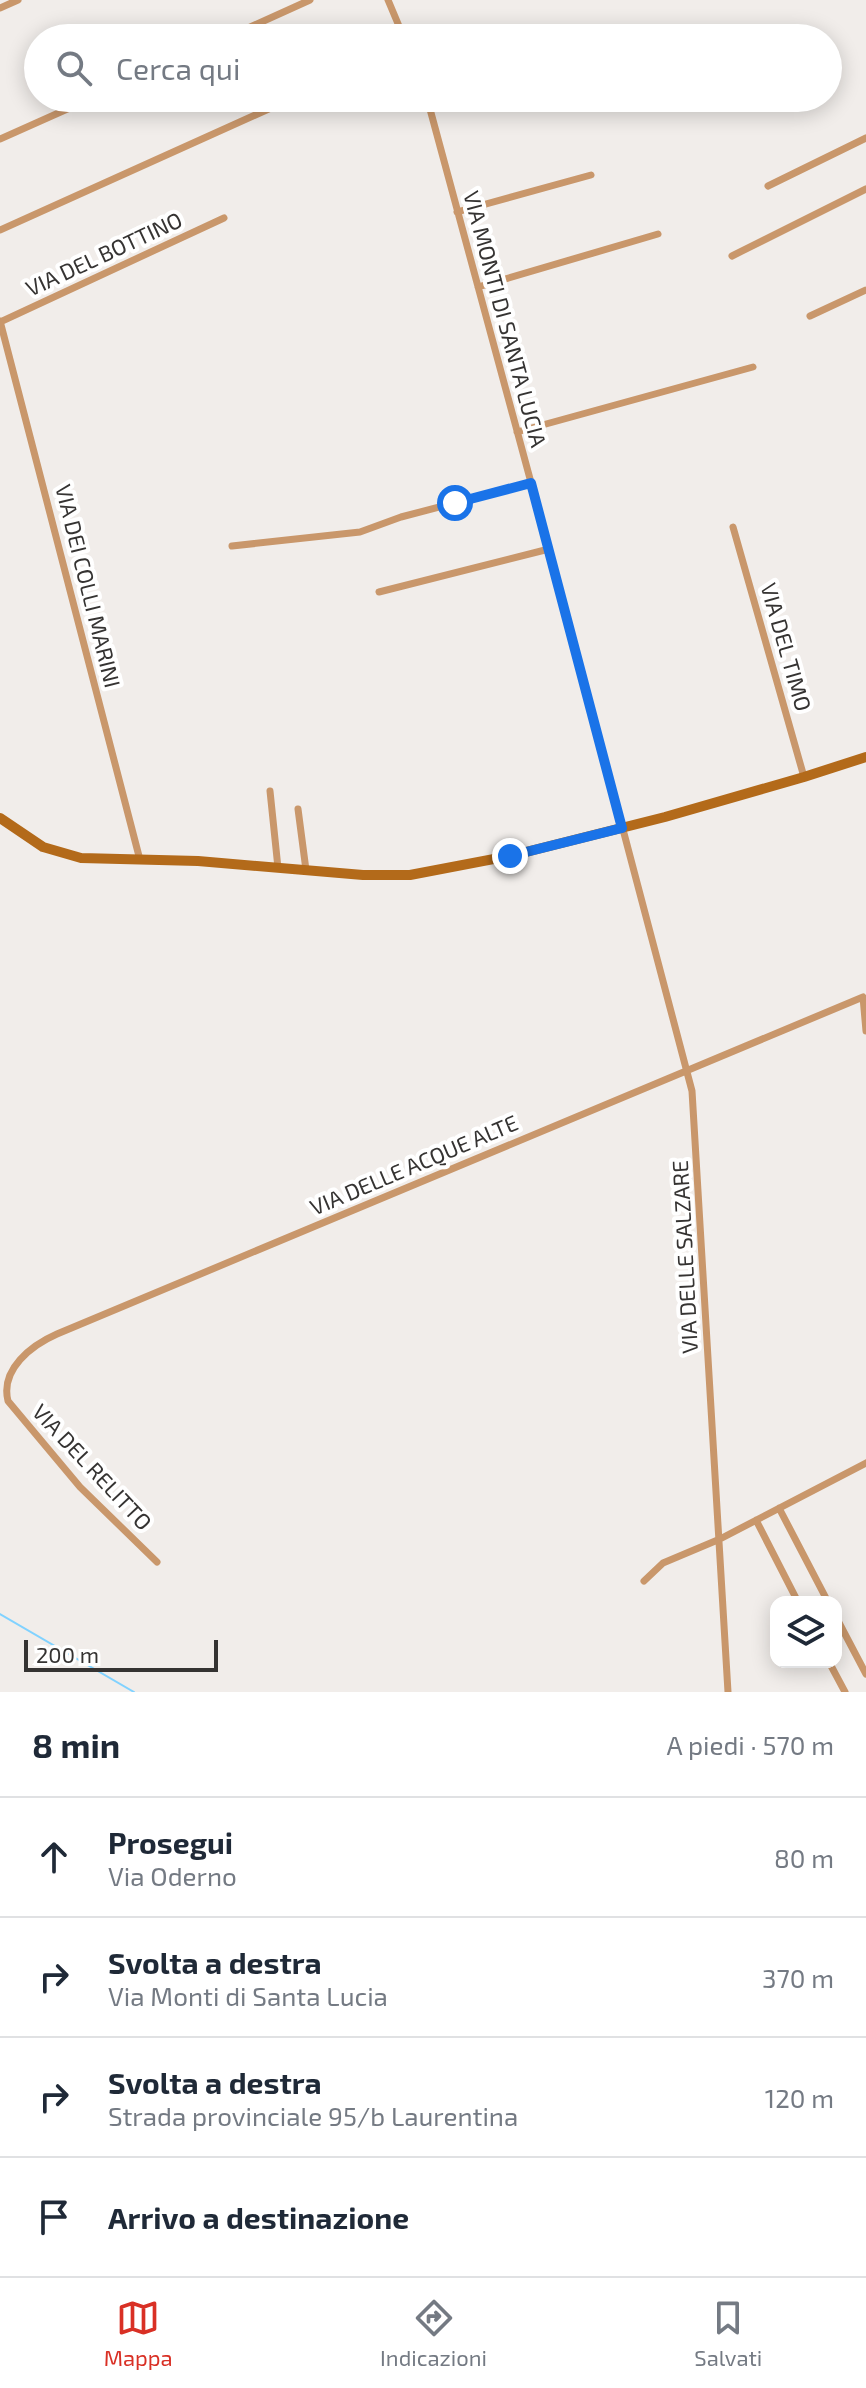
<!DOCTYPE html>
<html lang="it">
<meta charset="utf-8">
<style>
body{margin:0;font-family:"Exo 2",sans-serif;background:#f2f2f3;color:#1f2937}
.controls{position:absolute;right:24px;bottom:24px;display:grid;overflow:hidden;border-radius:16px;box-shadow:0 4px 20px #0003}
.controls button{width:72px;height:72px;display:grid;place-items:center;padding:0;border:0;border-bottom:2px solid #e0e1e3;background:#fff;color:#1f2937;font:40px sans-serif}
.scale{position:absolute;left:24px;bottom:20px;width:194px;box-sizing:border-box;padding-left:8px;border:4px solid #353332;border-top:0;font-size:22px;line-height:28px;white-space:nowrap;color:#353332;-webkit-text-stroke:6px #fff;paint-order:stroke}
.stop{position:absolute;width:24px;height:24px;margin:-18px;border:6px solid #1a73e8;border-radius:50%;background:#fff}
.stop.end{background:#1a73e8;border-color:#fff;box-shadow:0 2px 8px #0008}
.list{margin:0;padding:0;list-style:none}
h2{display:flex;justify-content:space-between;align-items:center;height:104px;margin:0;padding:0 32px;font-size:34px}
h2 small{font-size:26px;font-weight:400;color:#747a83}
.list li{display:grid;grid-template-columns:52px 1fr auto;gap:24px;align-items:center;box-sizing:border-box;height:120px;padding:0 32px;border-top:2px solid #e0e1e3}
.list b{display:block;font-size:30px;white-space:nowrap}
.list p{margin:0;font-size:26px;white-space:nowrap;color:#747a83}
.list em{font-size:26px;font-style:normal;color:#747a83}
.icon{flex:none;width:44px;height:44px;fill:none;stroke:currentColor;stroke-width:2;stroke-linecap:round;stroke-linejoin:round}
.map{position:relative;flex:none;width:866px;height:1692px;overflow:hidden}
.search{position:absolute;background:#fff;box-shadow:0 4px 20px #0003;left:24px;right:24px;top:24px;height:88px;display:flex;align-items:center;gap:20px;box-sizing:border-box;padding:0 28px;border-radius:44px;color:#747a83;font-size:30px}
.sheet{height:584px;background:#fff}
nav{display:flex;justify-content:space-around;align-items:center;box-sizing:border-box;height:112px;border-top:2px solid #e0e1e3;background:#fff;font-size:22px;color:#747a83}
nav a{display:grid;justify-items:center;gap:4px}
nav .on{color:#d93025}
.map>svg:first-child{display:block}
</style>
<div class="map">
<svg width="866" height="1692" viewBox="0 0 866 1692">
<rect width="100%" height="100%" fill="#f1edea"/>
<g fill="none" stroke-linecap="round" stroke-linejoin="round">
<!-- stream -->
<path stroke="#81d2ff" stroke-width="2" d="M0 1614 134 1692"/>
<!-- minor -->
<path stroke="#c9976b" stroke-width="7" d="M388 0 404 38
M0 8 18 0
M226 38 310 0
M427 98 549 549 692 1091 728 1692
M0 139 92 98
M768 186 866 138
M457 212 591 175
M0 230 293 98
M732 256 866 189
M478 287 658 234
M810 316 866 290
M0 321 140 860
M0 322 224 218
M517 432 753 367
M733 527 804 777
M232 546 360 532 401 517 531 483
M379 592 549 549
M270 791 278 868
M298 809 306 870
M779 1508 828 1602
M756 1520 798 1602
M157 1562 80 1487 8 1401C0 1369 32 1345 57 1334L863 997 866 1031
M644 1581 663 1563 720 1539 866 1463
M836 1617 866 1674
M829 1662 845 1692"/>
<!-- secondary -->
<path stroke="#b36a1a" stroke-width="10" d="M0 818 43 847 81 858 198 861 363 875H410L510 856 665 817 804 777 866 757"/>
</g>
<g fill="none" stroke-linecap="round" stroke-linejoin="round">
<!-- route -->
<path stroke="#1a73e8" stroke-width="10" d="M455 503 531 483 622 828 510 856"/>
</g>
<g text-anchor="middle" stroke-width="8" stroke-linejoin="round" paint-order="stroke">
<!-- street labels -->
<g font-size="22" fill="#353332" stroke="#fff">
<text transform="translate(104 254) rotate(-25)" y="8">VIA DEL BOTTINO</text>
<text transform="translate(505 319) rotate(75)" y="8">VIA MONTI DI SANTA LUCIA</text>
<text transform="translate(88 586) rotate(76)" y="8">VIA DEI COLLI MARINI</text>
<text transform="translate(786 647) rotate(74)" y="8">VIA DEL TIMO</text>
<text transform="translate(414 1165) rotate(-23)" y="8">VIA DELLE ACQUE ALTE</text>
<text transform="translate(685 1257) rotate(-93)" y="8">VIA DELLE SALZARE</text>
<text transform="translate(92 1467) rotate(47)" y="8">VIA DEL RELITTO</text>
</g>
</g>
</svg>
<div class="controls">
<button><svg class="icon" aria-label="layers" viewBox="0 0 24 24"><path d="M12 4l9 5-9 5-9-5zM3 14l9 5 9-5"/></svg></button>
</div>
<div class="scale">200 m</div>
<div class="stop" style="left:455px;top:503px"></div>
<div class="stop end" style="left:510px;top:856px"></div>
<div class="search"><svg class="icon" aria-label="search" viewBox="0 0 24 24"><circle cx="10" cy="10" r="6"/><path d="M15 15l6 6"/></svg>Cerca qui</div>
</div>
<section class="sheet">
<h2>8 min<small>A piedi · 570 m</small></h2>
<ul class="list">
<li><svg class="icon" aria-label="ahead" viewBox="0 0 24 24"><path d="M12 20V5M6 11l6-6 6 6"/></svg><div><b>Prosegui</b><p>Via Oderno</p></div><em>80 m</em></li>
<li><svg class="icon" aria-label="right" viewBox="0 0 24 24"><path d="M7 20v-9h11M14 6l5 5-5 5"/></svg><div><b>Svolta a destra</b><p>Via Monti di Santa Lucia</p></div><em>370 m</em></li>
<li><svg class="icon" aria-label="right" viewBox="0 0 24 24"><path d="M7 20v-9h11M14 6l5 5-5 5"/></svg><div><b>Svolta a destra</b><p>Strada provinciale 95/b Laurentina</p></div><em>120 m</em></li>
<li><svg class="icon" aria-label="arrive" viewBox="0 0 24 24"><path d="M6 21V4h12l-3 4 3 4H6"/></svg><div><b>Arrivo a destinazione</b></div></li>
</ul>
</section>
<nav>
<a class="on"><svg class="icon" aria-label="map" viewBox="0 0 24 24"><path d="M3 6l6-2 6 2 6-2v14l-6 2-6-2-6 2zM9 4v14M15 6v14"/></svg>Mappa</a>
<a><svg class="icon" aria-label="directions" viewBox="0 0 24 24"><path d="M12 3l9 9-9 9-9-9zM9 14v-3h6M13 9l2 2-2 2"/></svg>Indicazioni</a>
<a><svg class="icon" aria-label="saved" viewBox="0 0 24 24"><path d="M7 4h10v16l-5-4-5 4z"/></svg>Salvati</a>
</nav>
